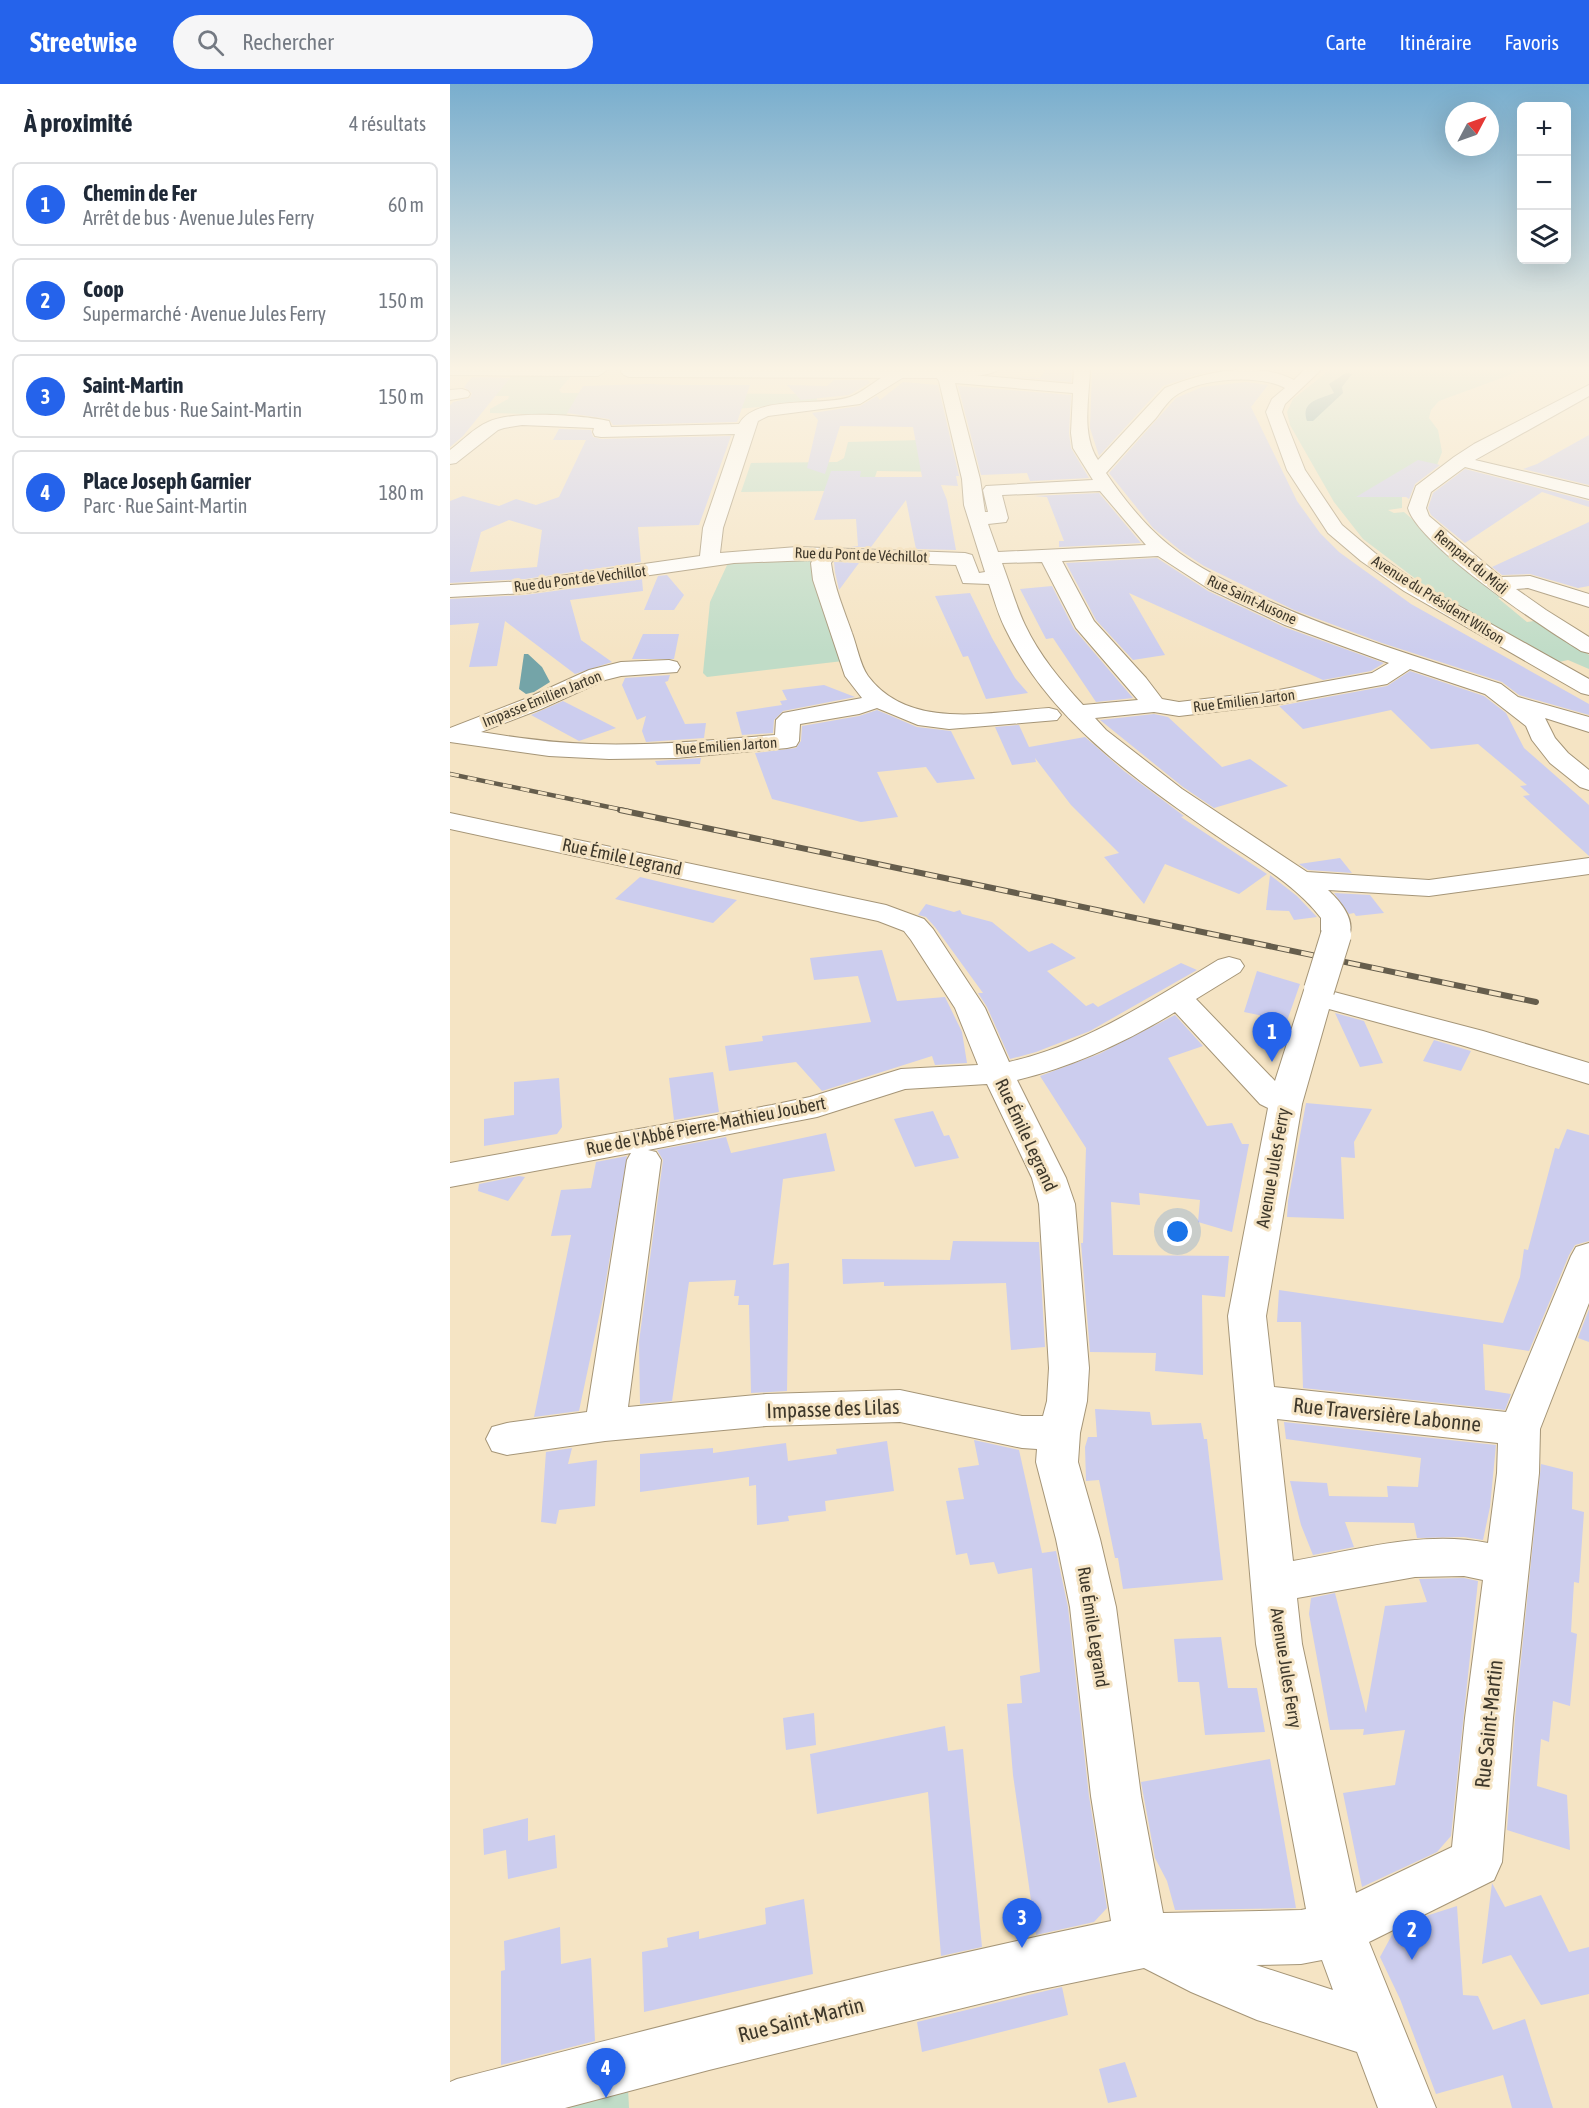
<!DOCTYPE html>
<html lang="fr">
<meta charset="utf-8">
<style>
body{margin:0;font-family:"Asap Condensed",sans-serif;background:#f6f6f7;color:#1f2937}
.controls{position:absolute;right:18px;top:18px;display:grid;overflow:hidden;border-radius:9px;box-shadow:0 6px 24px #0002}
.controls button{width:54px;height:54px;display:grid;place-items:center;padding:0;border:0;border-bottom:2px solid #e0e1e3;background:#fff;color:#1f2937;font:30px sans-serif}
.compass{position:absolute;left:995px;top:18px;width:54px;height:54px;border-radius:50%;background:#fff;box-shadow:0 6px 24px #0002;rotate:49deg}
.you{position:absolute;left:728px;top:1148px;width:21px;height:21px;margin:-15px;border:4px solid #fff;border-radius:50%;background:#1a73e8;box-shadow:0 0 0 9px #1a73e833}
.badge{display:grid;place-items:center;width:39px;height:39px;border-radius:50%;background:#2563eb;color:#fff;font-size:20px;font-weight:700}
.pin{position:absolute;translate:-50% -50px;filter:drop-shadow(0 2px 3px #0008)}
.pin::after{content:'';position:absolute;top:32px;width:21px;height:18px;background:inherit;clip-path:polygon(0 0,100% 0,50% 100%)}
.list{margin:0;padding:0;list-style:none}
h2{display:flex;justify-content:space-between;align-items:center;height:78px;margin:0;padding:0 24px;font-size:26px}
h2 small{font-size:20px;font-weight:400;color:#747a83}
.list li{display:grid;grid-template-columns:39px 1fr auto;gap:18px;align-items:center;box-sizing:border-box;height:84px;margin:0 12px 12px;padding:0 12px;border:2px solid #e0e1e3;border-radius:9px}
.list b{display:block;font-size:22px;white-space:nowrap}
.list p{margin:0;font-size:20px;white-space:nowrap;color:#747a83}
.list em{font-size:20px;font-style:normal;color:#747a83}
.icon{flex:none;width:33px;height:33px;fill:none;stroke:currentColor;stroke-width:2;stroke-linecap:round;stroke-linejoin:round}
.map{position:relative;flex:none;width:1139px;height:2024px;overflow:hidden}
header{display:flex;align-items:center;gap:36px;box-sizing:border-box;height:84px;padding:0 30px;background:#2563eb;color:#fff}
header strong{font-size:28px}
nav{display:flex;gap:33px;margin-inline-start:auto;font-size:21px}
.search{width:420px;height:54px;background:#f6f6f7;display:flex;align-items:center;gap:15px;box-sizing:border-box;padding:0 21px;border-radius:33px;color:#747a83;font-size:22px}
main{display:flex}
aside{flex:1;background:#fff}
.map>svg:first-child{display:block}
</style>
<header>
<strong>Streetwise</strong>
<div class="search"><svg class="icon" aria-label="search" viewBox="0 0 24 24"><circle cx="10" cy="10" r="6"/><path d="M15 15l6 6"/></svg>Rechercher</div>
<nav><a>Carte</a><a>Itinéraire</a><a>Favoris</a></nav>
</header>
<main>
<aside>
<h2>À proximité<small>4 résultats</small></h2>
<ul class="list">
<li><span class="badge">1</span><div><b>Chemin de Fer</b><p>Arrêt de bus · Avenue Jules Ferry</p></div><em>60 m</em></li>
<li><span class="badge">2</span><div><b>Coop</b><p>Supermarché · Avenue Jules Ferry</p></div><em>150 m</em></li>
<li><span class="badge">3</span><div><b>Saint-Martin</b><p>Arrêt de bus · Rue Saint-Martin</p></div><em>150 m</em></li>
<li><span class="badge">4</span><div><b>Place Joseph Garnier</b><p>Parc · Rue Saint-Martin</p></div><em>180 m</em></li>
</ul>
</aside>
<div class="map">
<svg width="1139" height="2024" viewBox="0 0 1139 2024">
<rect width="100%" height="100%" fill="#f5e4c4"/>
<!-- green -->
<path fill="#c0dcc7" d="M881 285H1076L989 317 981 326 979 334 988 346 992 368 987 381 952 410V424L938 426 944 429 954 428 1053 513 1048 514 1077 538 1084 537 1122 557 1139 571V585L1118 576 1109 578 983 508 913 455 884 418 840 341 837 328 843 315Z
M62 291H122L109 306 112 309 367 310V318L286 325 124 322 116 331 40 329V325L58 315 59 312H45Z
M471 356 505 388 427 387 425 393 374 407 291 408 301 379 387 378 394 374 398 358Z
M362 473 393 577 257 593 253 589 260 518 278 479Z
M178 2004 179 2024H87Z"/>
<!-- water -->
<path fill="#74a4a8" d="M896 289 902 290 892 303 893 309 863 337H857C850 317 870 315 884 309L879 300Z
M74 570H78L92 583 100 598 84 608 76 610 69 605Z"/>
<!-- building -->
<path fill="#cccdee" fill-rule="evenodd" d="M642 285H772L746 291 713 302 649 372 640 344Z
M596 286H622L621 298 564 293 590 294Z
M22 293 60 294 13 352 0 363V321L3 318 20 314 22 309 14 303Z
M384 296H418L420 299 399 311 351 316 337 301 377 302Z
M453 298 488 301 509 392H506L508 402 491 401 497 416 506 466 466 465 456 416 421 463H401L408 462 406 435 364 436 381 387H411L410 393H472L463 343 390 342 375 390 357 384 368 336 362 329 410 322 427 312 430 316Z
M796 298 818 301 801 323 847 417 870 449 889 468 961 520 1139 620V631L1069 611 1052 598 932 559 844 526 754 482 731 467 703 444 659 389 726 314 752 303Z
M198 300 227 301H300L287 338 163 341 159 335 117 329 133 302Z
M508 302 621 311 619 349 621 364 639 394 580 397 577 389 531 391Z
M109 345 141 346 143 353 151 355 281 352 249 441 188 443 191 478 75 495 0 499V417L13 412 49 422 66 415 86 421 109 413 136 356H103ZM59 436 92 446 87 483 20 488 31 448Z
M1139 351V401L1073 385 1087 380Z
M968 376 990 381 965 400 959 415 956 413H906Z
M1015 385 1139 417V423L1092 408 1015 459 981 431 978 424 983 409Z
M649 409 691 459 609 463V457H614L597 413 584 412Z
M1139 438V502L1128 504 1080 490 1052 491 1042 483Z
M707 474 758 507 834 543 934 579 921 587 873 596 679 509 715 571 683 576 646 536 616 479Z
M384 478 409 479 389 506 385 488Z
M217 491 234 511 224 526H194L208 492Z
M192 495 193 507 120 516 131 556 162 578 125 590 55 537 47 582 19 583 29 539 0 541V515L75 511Z
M602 502 624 545 683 614 646 618 603 554 596 555 570 505Z
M520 509 542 554 565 594 578 609 536 615 518 572 513 573 485 512Z
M193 550H229L224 575H182Z
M960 587 1034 612 1056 629 1074 664 1139 721V772L1073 712 1080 711 1070 702 1077 701 1028 660 981 665 941 626 853 645 829 622 937 602Z
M220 591 218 597 215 598 235 640 256 639 254 654 196 658 192 647 196 632 187 636 172 601 175 594Z
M374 601 405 613 333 627 324 636 323 649 292 651 286 628 332 621 330 617 337 616 332 606Z
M113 617 166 644 129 657 81 631Z
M427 626 467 643 501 647 525 695 487 699 476 683 427 688 448 733 411 738 322 715 305 669 346 664 351 657 352 642 409 632Z
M704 630 718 633 772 683 800 675 838 702 764 724 733 703 650 636Z
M569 641 579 663 635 653 674 687 734 732 731 733 817 790 789 810 715 780 694 820 654 773 669 769 621 721 585 674 586 678 562 681 545 643Z
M251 674 250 680 207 681 205 677Z
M890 774 902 789 858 786 849 780Z
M820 791 847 812 867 833 844 836 839 827 816 826Z
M190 793 265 811 287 816 263 839 165 815Z
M884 809 920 811 934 829 906 832 904 829 899 830Z
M476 820 504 828 510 826 512 830 542 838 579 868 602 859 626 874 597 887 636 922 643 919 648 923 731 879 747 886 640 947 586 968 560 975 537 923 528 909H533L485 843 476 833 468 831Z
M432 866 447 917 495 913 512 948 517 979 485 981 482 972 372 1007 346 978 279 987 275 962 313 957 312 952 421 938 408 892 364 896 360 874Z
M807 887 850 900 837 937 794 928Z
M885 929 914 937 933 979 910 983Z
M725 931 753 962 718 974 757 1042 782 1039 792 1060H799L782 1148 748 1138 750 1116 689 1109 690 1121 661 1118 663 1171 779 1172 775 1213 752 1211 753 1291 705 1287 706 1269 640 1268 631 1159H633L636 1064 590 992 649 970Z
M984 956 1021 967 1011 987 973 977Z
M263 988 269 1028 224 1036 219 994Z
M109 994 112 1043 107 1050 34 1062V1035L64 1031V998Z
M856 1019 922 1025 904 1058 905 1074 891 1073 894 1135 837 1133 838 1117Z
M483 1027 494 1052 499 1051 509 1074 465 1083 444 1035Z
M1117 1045 1139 1051V1157L1125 1161 1119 1171 1079 1267 1033 1260 1035 1306 1061 1310 1055 1326 853 1304 851 1238H827L829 1206 1053 1239 1070 1193 1074 1165 1078 1166 1105 1064 1109 1065Z
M376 1049 385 1087 333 1095 323 1181 339 1179 337 1307 301 1309 299 1221H288L289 1212H284L286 1196 239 1198 222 1317 190 1320 189 1258 213 1076 207 1066 276 1053 281 1069Z
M177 1072 153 1214 129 1327 84 1333 121 1151 101 1152 111 1106 141 1104 146 1078Z
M69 1092 75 1093 58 1117 28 1107 29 1100Z
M503 1157 589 1158 595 1263 561 1266 556 1199 434 1202V1198L393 1200 392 1175 500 1176Z
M1139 1225V1258L1128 1254Z
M645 1325 700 1328 702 1341 751 1339 754 1355H757L773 1496 673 1505 668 1474H665L649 1396 636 1397 635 1363 638 1353H647Z
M834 1338 1046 1361 1040 1423 1033 1456 1014 1453 967 1454 964 1439 895 1438 904 1463 863 1471 851 1441 840 1397 877 1399 879 1412 938 1413 937 1402 968 1403 971 1374 836 1355Z
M524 1356 569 1366 592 1469 606 1467 618 1523 639 1712 657 1824 644 1838 586 1851 563 1691 557 1620 572 1619 570 1592 590 1588 582 1484 548 1490 544 1478 520 1481 517 1469 506 1471 496 1417 514 1415 508 1384 529 1381Z
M437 1357 444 1407 375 1417 376 1427 338 1432 339 1437 307 1441 306 1401 299 1402V1393L190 1408V1370L263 1364V1369L336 1359 338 1377 387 1370 386 1365Z
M122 1364 118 1380 147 1376 145 1422 109 1426 106 1440 91 1438 96 1368Z
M1091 1380 1123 1388 1122 1425 1134 1428 1129 1499 1124 1498 1121 1548 1127 1550 1120 1622 1103 1617 1099 1658 1091 1655 1087 1702 1117 1711 1120 1766 1057 1746 1065 1634Z
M1014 1494 1028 1497 1001 1752 987 1768 912 1803 893 1709 945 1701 955 1646 913 1651 914 1645 880 1646 859 1530 861 1514 885 1509 916 1629 935 1522 977 1518 969 1495Z
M771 1553 778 1604H807L815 1648 755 1651 749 1598H728L724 1555Z
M364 1629 366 1661 336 1666 333 1634Z
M495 1642 498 1667 513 1665 532 1863 491 1872 478 1708 367 1730 360 1670Z
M820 1675 846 1824 725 1826 717 1797 705 1774 691 1698Z
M78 1734V1757L105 1751 107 1784 58 1795 56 1766 34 1771 33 1745Z
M1042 1799 1055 1823 1091 1811 1119 1868 1139 1863V1910L1091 1921 1061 1871 1032 1880Z
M354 1815 363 1890 194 1928 192 1868 218 1863 217 1854 249 1847V1855L316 1840 315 1824Z
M1007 1822 1013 1911 1028 1912 1043 1946 1075 1935 1103 2024H1062L1053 1991 986 2010 950 1915 930 1873 943 1849 979 1831Z
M110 1843 111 1880 141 1874 145 1957 51 1981V1887L55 1886 54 1857Z
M612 1903 618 1931 472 1968 467 1938Z
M675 1978 687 2013 658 2019 649 1985Z"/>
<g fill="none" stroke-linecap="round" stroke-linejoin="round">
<!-- minor casing -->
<g stroke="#a59577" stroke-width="2">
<path id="minor" d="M449 285 457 290 454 293 410 320 318 332 308 337 273 444 270 469 347 463 515 469 522 471 529 489 535 488 514 421 512 395 489 297 484 290 487 287 492 285 499 289 623 300 624 285H640C639 316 631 350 648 376L715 304C754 288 805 276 844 296L855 285H872L835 320 832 328 855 386 892 441 925 469 968 499 1139 595V611L1131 609 954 507 911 477 878 449 837 386 816 328 822 315 835 304C808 290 753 294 728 310 719 315 712 326 706 334 689 352 673 370 656 389 673 414 695 442 719 461 747 484 781 500 814 515 891 550 971 574 1051 600L1068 613 1139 633V648L1095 634 1105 654 1118 669 1139 686V706L1130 703 1100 679 1082 656 1076 642 1035 610 960 585 937 600 823 621 729 632 704 628 645 634 656 646 732 705 857 788 979 796 1139 774V790L979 812 878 806C891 818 909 839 896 857L886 860 876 857 871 851V834C844 799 803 777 767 752 685 695 599 636 555 544 548 530 544 515 539 500L513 499 506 481 383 476 381 479C384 503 394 526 402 549 407 562 410 581 418 592 459 647 540 628 599 624L607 626 611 631 607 636 499 645 468 641 427 624 409 630 350 640 349 657 346 662 337 664 226 674 159 675 99 672 0 658V644L75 615 139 586 171 578 219 576 227 578 230 583 227 588 171 592 155 596 91 625 31 648C68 654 104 659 141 660 203 662 264 656 325 651L326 636 333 629 412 614 395 592 363 496 361 479 363 476 284 479 75 509 0 513V501L75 497 250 472 253 444 285 350 151 353 145 352 143 348 144 344 72 341 54 344 48 346 6 379 0 380V366C12 357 24 344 38 338 63 326 132 331 159 337L161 343 289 340C306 310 370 323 400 313 417 307 431 290 449 285ZM505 299 623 309 621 349 623 364 643 396 536 402 533 406 538 428H535L530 395ZM650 407 696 461 548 468 538 440 556 438 558 434 552 411ZM708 472 759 505 835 541 939 579 922 589 823 607 729 618 712 615 696 594 644 537 612 477ZM592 478 626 544 688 616 633 621C611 597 589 571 575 541 566 522 560 500 552 479Z
M1139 301V312L1025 376 1139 403V415L1015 383 981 408 976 424 979 432 1051 493 1080 492 1139 510V523L1078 504 1066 505 1096 526 1139 553V569L1131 567C1094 544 968 461 958 424L966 402 1004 373 1024 360Z
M12 305 18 307 20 310 18 313 0 316V306Z
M0 729 436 821 474 835 483 845 535 924 559 978C635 961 702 916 768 876L779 873 790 876 794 882 790 888 746 915 825 997 854 906 858 900 869 897 880 900 884 908 1033 947 1139 979V1000L1011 961 879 925 852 1020 816 1232 824 1303 1056 1328 1121 1172 1126 1163 1139 1159V1219L1090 1345 1089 1389 1063 1634 1052 1778 1044 1796 919 1858 986 2024H928L907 1968 807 1936 741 1908 694 1884 578 1908 259 1986 115 2024H0V1998L7 1995C224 1939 442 1882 661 1837L641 1712 620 1523 606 1455 586 1378 587 1365 572 1364 450 1338 316 1342 155 1357 57 1371 42 1367 36 1355 42 1343 57 1339 137 1328 177 1076 181 1069 0 1103V1079L322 1021 360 1013 451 985 528 981 505 924 461 856 454 847 428 837 0 745ZM725 928 810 1020 818 1024 778 1232 806 1560 856 1825 851 1826 713 1829 691 1712 666 1523 650 1455 628 1378 630 1349 637 1317 639 1284 625 1120 616 1094 567 996C622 983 676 958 725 928ZM537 1000 582 1094 589 1120 599 1284 597 1317 593 1332H572L450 1306 316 1310 178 1323 211 1076 206 1068 198 1066 367 1033 455 1005ZM827 1335 1048 1359 1047 1389 1038 1459C973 1446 907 1466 843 1477ZM1014 1492 1033 1496 1015 1634 1002 1763 906 1809 852 1560 847 1514 965 1493ZM872 1876 883 1906 806 1881 851 1880Z"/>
</g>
<!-- major casing -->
<g stroke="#a59577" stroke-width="2">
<path id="major" d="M0 285H155L156 287 148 292 0 291Z
M173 285H492L495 287 496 285H549C542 292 504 295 495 290L488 294 179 293 174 291 171 288Z"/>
</g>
<!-- minor -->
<use href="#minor" fill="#fff" fill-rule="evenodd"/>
<!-- major -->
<use href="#major" fill="#fff" fill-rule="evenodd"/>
<!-- rail-far1 casing -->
<g stroke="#655d4c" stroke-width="4.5">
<path id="rail-far1" d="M0 690 178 727"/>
</g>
<!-- rail casing -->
<g stroke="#655d4c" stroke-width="6">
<path id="rail" d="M170 726 1086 918"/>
</g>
<!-- rail-far1 -->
<use href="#rail-far1" stroke="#f5e4c4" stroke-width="3" stroke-dasharray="9" stroke-linecap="butt"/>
<!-- rail -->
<use href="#rail" stroke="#f5e4c4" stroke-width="4" stroke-dasharray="12" stroke-linecap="butt"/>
<!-- minor-bridge casing -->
<g stroke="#a59577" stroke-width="32" stroke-linecap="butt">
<path id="minor-bridge" d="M869 906 886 851"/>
</g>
<!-- minor-bridge -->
<use href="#minor-bridge" stroke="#fff" stroke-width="30"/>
</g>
<!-- sky -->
<linearGradient id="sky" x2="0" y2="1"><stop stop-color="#79aece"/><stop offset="0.5" stop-color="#faf3e4"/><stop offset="1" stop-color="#faf3e4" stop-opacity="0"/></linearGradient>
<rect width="1139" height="569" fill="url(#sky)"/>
<g text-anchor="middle" stroke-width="6" stroke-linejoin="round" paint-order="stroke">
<!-- far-street labels -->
<g font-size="15" fill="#3e382b" stroke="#f5e4c4">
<text transform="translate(411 471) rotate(2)" y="5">Rue du Pont de Véchillot</text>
<text transform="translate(1021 478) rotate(40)" y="5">Rempart du Midi</text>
<text transform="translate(130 495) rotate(-7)" y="5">Rue du Pont de Vechillot</text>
<text transform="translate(802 516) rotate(25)" y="5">Rue Saint-Ausone</text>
<text transform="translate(988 516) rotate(32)" y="5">Avenue du Président Wilson</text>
<text transform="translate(92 615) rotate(-22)" y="5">Impasse Emilien Jarton</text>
<text transform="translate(794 617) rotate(-7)" y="5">Rue Emilien Jarton</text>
<text transform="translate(276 662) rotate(-4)" y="5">Rue Emilien Jarton</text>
</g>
<!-- street labels -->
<g font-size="18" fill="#3e382b" stroke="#f5e4c4">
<text transform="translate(172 773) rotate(12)" y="6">Rue Émile Legrand</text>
<text transform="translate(256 1042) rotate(-11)" y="6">Rue de l'Abbé Pierre-Mathieu Joubert</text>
<text transform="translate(576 1051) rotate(65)" y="6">Rue Émile Legrand</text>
<text transform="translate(823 1084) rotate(-80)" y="6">Avenue Jules Ferry</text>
<text transform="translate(643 1543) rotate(81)" y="6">Rue Émile Legrand</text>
<text transform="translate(836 1584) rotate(81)" y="6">Avenue Jules Ferry</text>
</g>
<!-- near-street labels -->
<g font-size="21" fill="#3e382b" stroke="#f5e4c4">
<text transform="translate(383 1325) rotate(-2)" y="7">Impasse des Lilas</text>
<text transform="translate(937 1331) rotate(6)" y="7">Rue Traversière Labonne</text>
<text transform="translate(1039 1640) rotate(-84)" y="7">Rue Saint-Martin</text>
<text transform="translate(351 1936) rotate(-14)" y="7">Rue Saint-Martin</text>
</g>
</g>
</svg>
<div class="controls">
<button>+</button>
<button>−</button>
<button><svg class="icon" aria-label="layers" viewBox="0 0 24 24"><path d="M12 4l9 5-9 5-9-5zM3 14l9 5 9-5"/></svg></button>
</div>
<svg class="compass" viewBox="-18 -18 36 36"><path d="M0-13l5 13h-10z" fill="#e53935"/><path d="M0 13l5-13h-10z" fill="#747a83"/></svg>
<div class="you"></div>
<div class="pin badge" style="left:822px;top:978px">1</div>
<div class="pin badge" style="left:962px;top:1876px">2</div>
<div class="pin badge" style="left:572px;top:1864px">3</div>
<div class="pin badge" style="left:156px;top:2014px">4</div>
</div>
</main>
